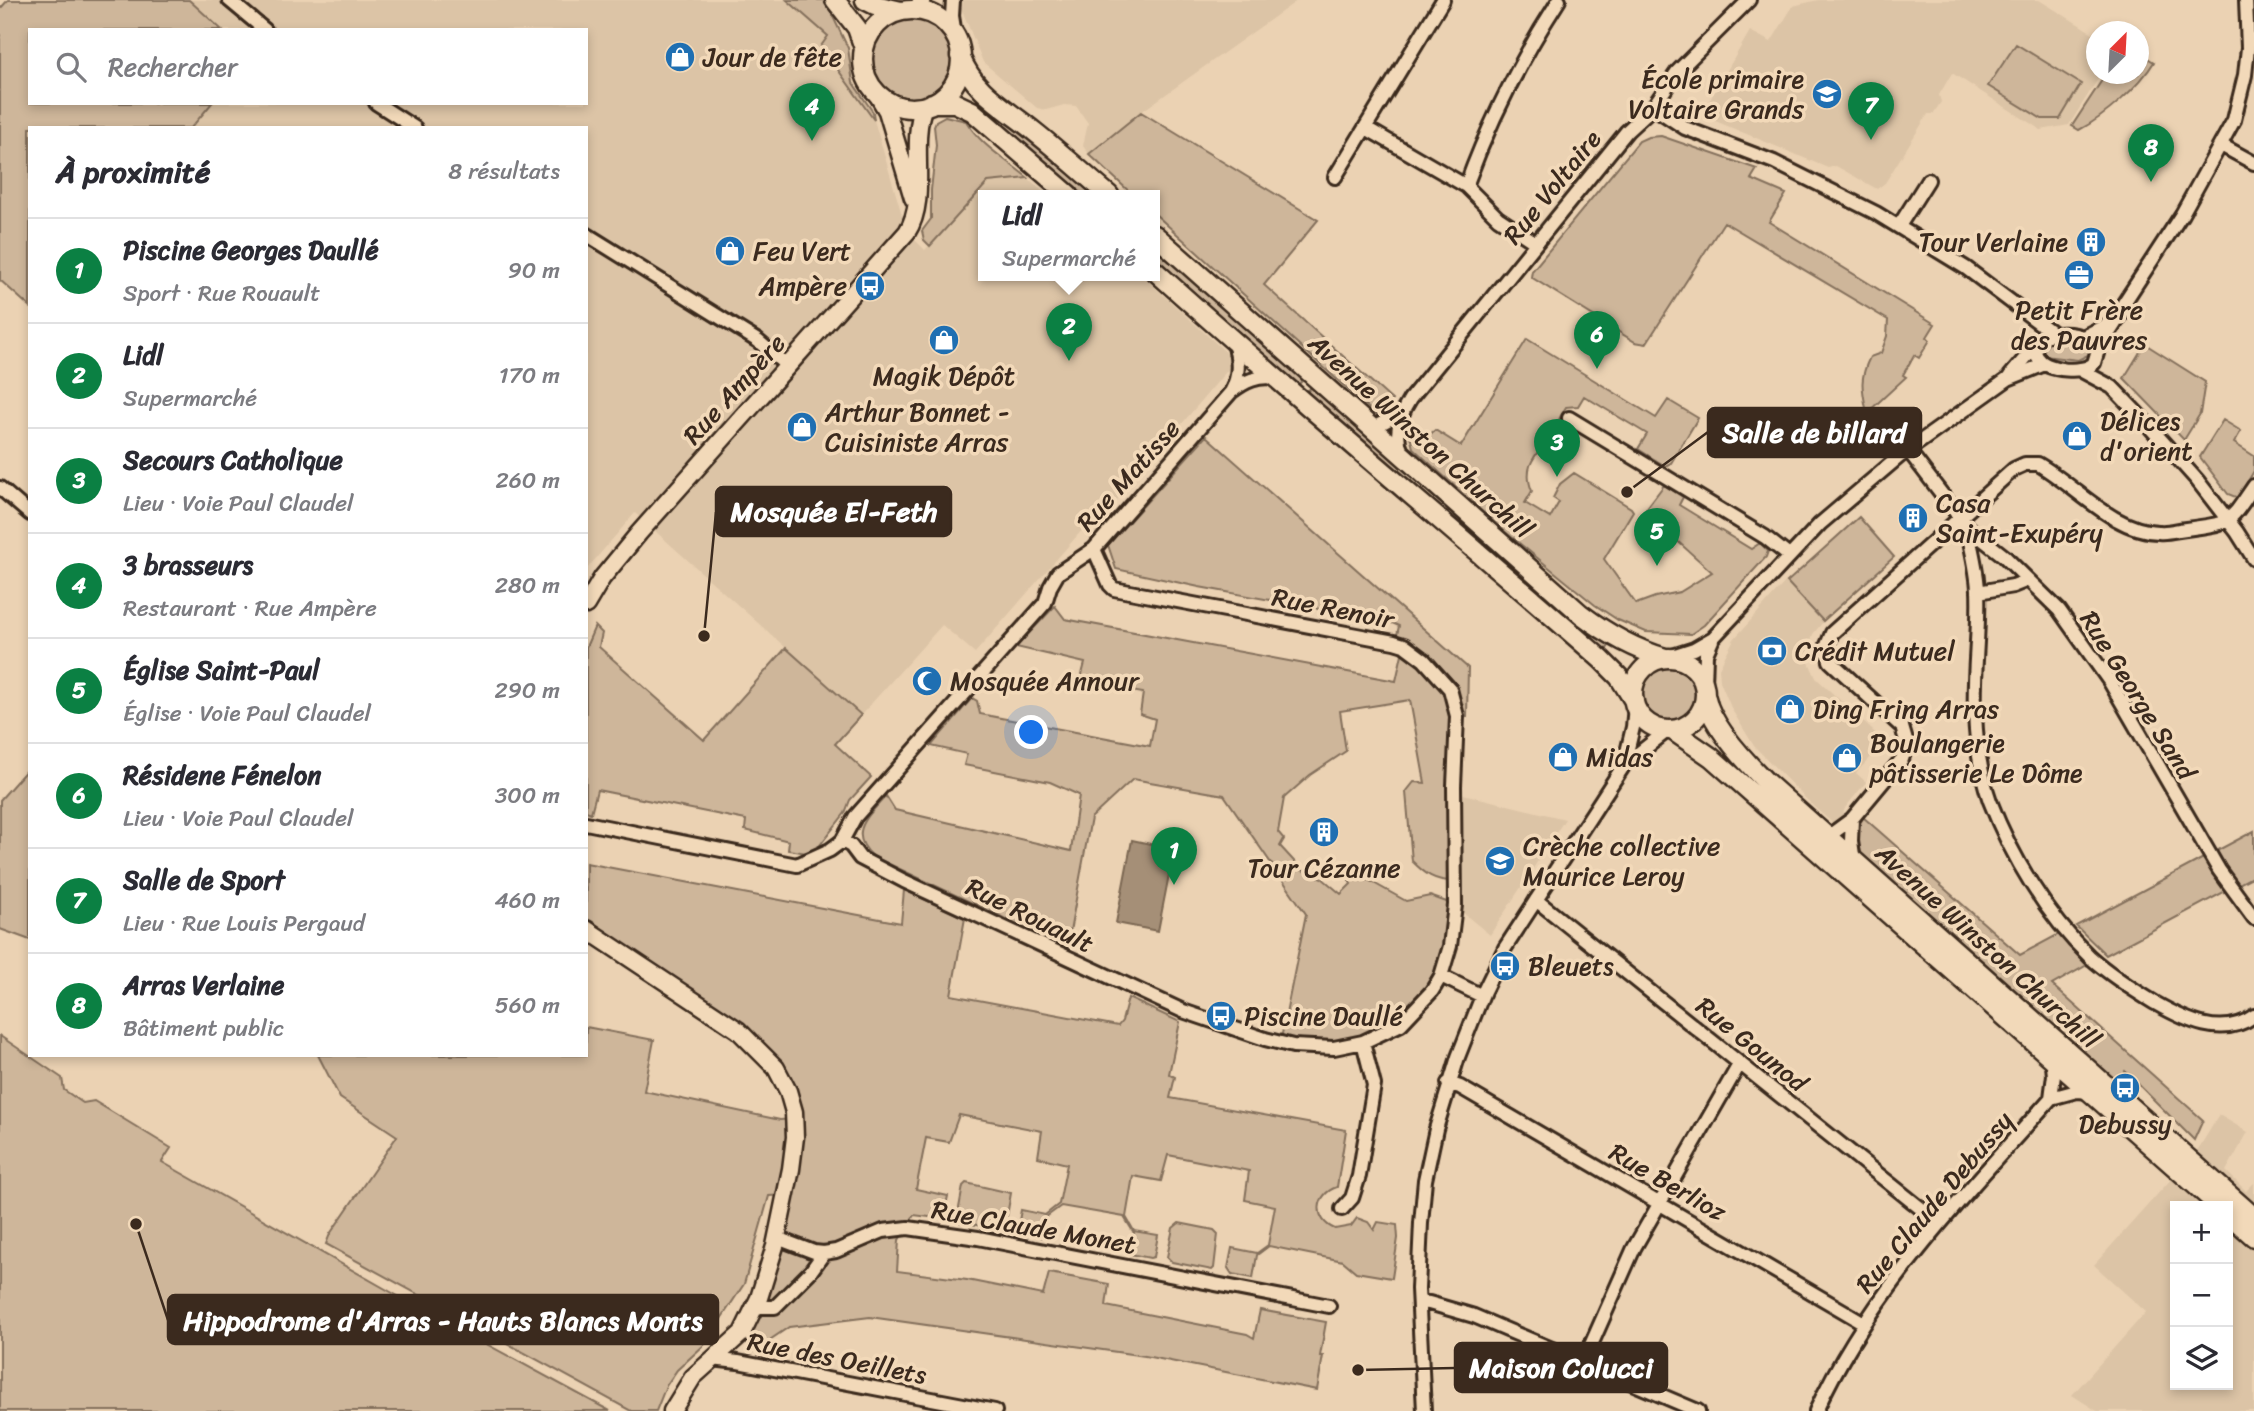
<!DOCTYPE html>
<html lang="fr">
<meta charset="utf-8">
<style>
body{margin:0;font-family:Sriracha,sans-serif;background:#f2f2f3;color:#2b2b33}
.controls{position:absolute;right:21px;bottom:21px;display:grid;overflow:hidden;border-radius:0px;box-shadow:0 4px 10px #0003}
.controls button{width:63px;height:63px;display:grid;place-items:center;padding:0;border:0;border-bottom:2px solid #e1e1e2;background:#fff;color:#2b2b33;font:35px sans-serif}
.compass{position:absolute;left:2086px;top:21px;width:63px;height:63px;border-radius:50%;background:#fff;box-shadow:0 4px 10px #0003;rotate:24deg}
.you{position:absolute;left:1032px;top:733px;width:24px;height:24px;margin:-18px;border:5px solid #fff;border-radius:50%;background:#1a73e8;box-shadow:0 0 0 10px #1a73e833}
.badge{display:grid;place-items:center;width:46px;height:46px;border-radius:50%;background:#0b8043;color:#fff;font-size:23px;font-weight:700}
.pin{position:absolute;translate:-50% -58px;filter:drop-shadow(0 2px 4px #0008)}
.pin::after{content:'';position:absolute;top:37px;width:24px;height:21px;background:inherit;clip-path:polygon(0 0,100% 0,50% 100%)}
.popup{position:absolute;left:978px;top:190px;width:182px;height:91px;box-sizing:border-box;display:grid;place-content:center;border-radius:0px;background:#fff;filter:drop-shadow(0 2px 5px #0005);font-size:23px;white-space:nowrap;color:#7c7c81}
.popup b{font-size:26px;color:#2b2b33}
.popup::after{content:'';position:absolute;left:50%;top:100%;margin-left:-14px;border:14px solid transparent;border-top-color:#fff}
.list{margin:0;padding:0;list-style:none}
h2{display:flex;justify-content:space-between;align-items:center;height:91px;margin:0;padding:0 28px;font-size:30px}
h2 small{font-size:23px;font-weight:400;color:#7c7c81}
.list li{display:grid;grid-template-columns:46px 1fr auto;gap:21px;align-items:center;box-sizing:border-box;height:105px;padding:0 28px;border-top:2px solid #e1e1e2}
.list b{display:block;font-size:26px;white-space:nowrap}
.list p{margin:0;font-size:23px;white-space:nowrap;color:#7c7c81}
.list em{font-size:23px;font-style:normal;color:#7c7c81}
.icon{flex:none;width:38px;height:38px;fill:none;stroke:currentColor;stroke-width:2;stroke-linecap:round;stroke-linejoin:round}
.map{position:relative;flex:none;width:2254px;height:1411px;overflow:hidden}
.search{position:absolute;background:#fff;box-shadow:0 4px 10px #0003;left:28px;top:28px;width:560px;height:77px;display:flex;align-items:center;gap:18px;box-sizing:border-box;padding:0 24px;border-radius:0px;color:#7c7c81;font-size:26px}
.panel{position:absolute;background:#fff;box-shadow:0 4px 10px #0003;left:28px;top:126px;width:560px;height:931px;border-radius:0px}
.map>svg:first-child{display:block}
</style>
<div class="map">
<svg width="2254" height="1411" viewBox="0 0 2254 1411">
<rect width="100%" height="100%" fill="#ebd2b3"/>
<filter id="ink" filterUnits="userSpaceOnUse"><feTurbulence type="fractalNoise" baseFrequency=".0143" numOctaves="2"/><feDisplacementMap in="SourceGraphic" scale="14" xChannelSelector="R" yChannelSelector="G"/><feConvolveMatrix kernelMatrix="1 2 1 2 8 2 1 2 1" color-interpolation-filters="sRGB"/></filter>
<g filter="url(#ink)">
<!-- built -->
<path fill="#dcc4a6" fill-rule="evenodd" d="M189 0H787L828 37 821 47 874 120 907 232 925 250 988 182 1028 178 1047 195H983V275H1141L1230 356 1231 366 1106 513 1098 522 1090 521 975 653 942 625 861 715 635 513 586 570V128H191L212 103H586V30H222Z
M963 0H1298L1141 112 1089 154 1083 146 1088 123 1076 106 1064 105 1046 110 1037 108 983 62 962 10Z
M1818 0H2039L2096 35V74H2101L2069 125 2041 130 1952 73 1939 95 1941 102 1933 114H1928L1885 183 1877 189 1836 166 1828 168 1701 115 1750 31 1771 42 1793 6Z
M1786 581 1823 622 1813 634 1808 649V660L1816 678 1885 742 1856 773 1866 782 1845 808 1839 825H1835L1814 807 1754 746 1732 710 1720 681 1719 668 1734 639Z
M1463 794 1565 819 1490 935 1462 912Z
M2219 1115 2248 1132 2226 1171 2246 1191 2254 1183V1411H2097L2072 1395 2146 1312 2094 1265 2199 1148ZM2175 1206H2228V1385H2175Z"/>
<!-- green -->
<path fill="#ceb69a" stroke="#84705c" stroke-width="2" d="M8 0H189L222 30H30V103H212L191 128H30V307L0 280V9Z
M787 0H824L827 4 848 48 853 83 873 112 874 120 821 46 828 36Z
M872 58a40 40 0 1 1 80 0a40 40 0 1 1-80 0Z
M2016 44 2081 84 2060 119H2042L1988 86Z
M2139 53 2154 62C2140 86 2104 117 2079 130L2072 126 2106 74H2138Z
M978 99 1095 195H1079L974 103Z
M1141 112 1318 220 1264 285 1392 400 1380 415H1376L1155 214V195H1133L1089 154Z
M945 116 966 121C981 146 1006 159 1028 178L988 182 930 246 924 240 922 231 931 219V190L936 145 934 126 936 121Z
M1661 136 1757 169 1751 179 1786 194 1769 222 1935 324 1927 337 1930 340 1919 358 1914 355 1903 375 1906 377 1867 413C1862 389 1859 379 1870 357L1881 353 1887 336 1888 320 1724 222 1646 344 1635 342 1531 277 1532 271 1639 141 1648 137Z
M1155 246 1305 378 1297 386 1155 263Z
M1527 339 1656 418 1668 400 1698 418 1671 463 1665 466 1638 449 1647 434 1584 396 1578 406 1566 407C1559 418 1554 431 1546 441 1533 458 1523 468 1532 491L1525 503 1550 518 1559 502 1553 498 1560 484 1574 473 1631 508 1633 511 1604 559 1636 604 1655 597 1680 592 1712 572 1674 538 1642 526 1646 509 1664 485 1683 497 1679 505 1751 549 1760 543 1768 551 1766 557 1704 625 1691 634 1646 632 1618 620 1595 605 1497 525 1413 448 1410 436 1412 426 1428 436 1435 430 1461 446Z
M2046 342 2086 345 2090 350 2088 355 2078 360 2044 356 2040 350Z
M2145 344 2205 382 2200 414 2184 440 2124 378Z
M1313 385 1579 623 1610 644 1605 652 1306 393Z
M2223 420 2241 431 2234 443 2254 456V471L2238 498 2228 494 2200 457Z
M1206 436 1468 668 1467 716H1457L1453 881C1434 881 1425 874 1412 861L1406 792 1414 782 1425 783 1410 700 1340 711 1346 751 1310 775 1284 798 1278 832 1284 839 1280 846 1302 870 1322 878 1341 894 1351 884 1349 880 1361 876 1406 901 1430 896 1455 905 1441 976 1414 1012 1363 1042 1280 1044 1306 914 1224 795 1133 779 1091 818 1067 948 1050 944 1000 916 874 857C846 834 868 816 886 796L895 810 1071 851 1079 795 1050 782 964 765 967 754 931 746 972 698 977 701 980 714 1150 746 1155 719 1140 714 1143 693 1080 682 1085 663 1016 647 1055 606 1065 619 1396 681 1404 645 1397 635 1399 626 1390 622 1199 587 1116 569 1108 545Z
M1859 517 1894 557 1823 621 1787 582Z
M595 626 602 633 599 647 704 740 786 648 861 715 835 744 871 777 850 800 845 813 813 854 788 850 789 841 745 830 746 820 597 790 591 813 586 811V647Z
M1642 694a27 27 0 1 1 54 0a27 27 0 1 1-54 0Z
M30 766V940L0 929V800Z
M1863 817 2020 955 2059 934 2087 965 2052 985 2203 1120 2194 1140 2125 1071 2114 1084 1862 856 1856 833Z
M2254 831V876L2106 955 2076 926Z
M586 863 901 923 904 890 965 918 951 995 1118 1026 1122 1021 1128 998 1180 1022 1169 1074 1175 1077 1170 1098 1346 1130 1337 1187C1315 1194 1313 1220 1335 1229L1351 1226 1357 1218 1368 1222 1374 1230 1378 1222 1397 1225 1398 1238 1392 1278 1356 1272 1343 1261 1269 1246 1257 1255 1253 1278 1232 1274 1228 1268 1232 1248 1257 1253 1268 1245 1275 1206 1245 1200 1249 1171 1168 1155 1161 1181 1133 1176 1126 1217 1134 1231 1158 1235 1154 1257 1150 1258 1130 1254 1134 1233 1124 1217 1061 1206 1046 1217 1042 1237 1022 1234 1018 1226 1021 1210 1045 1215 1059 1204 1067 1164 1038 1157 1042 1131 959 1115 949 1142 926 1138 916 1189 948 1196 944 1214 937 1218 914 1215 899 1240 897 1271 967 1280 1043 1295 1049 1273 1109 1284 1106 1306 1247 1334 1254 1338 1260 1310 1326 1322 1320 1356H1323L1317 1390 1145 1356 870 1317 789 1327 752 1352 742 1333 784 1195 769 1196 744 1284 703 1346 677 1370 666 1386 656 1411H631L326 1244 330 1234 397 1136 340 1098 318 1055H586V1027L654 1040 644 1091 780 1120 794 1119 788 1091 749 1043 753 1033 652 963 586 923Z
M0 1036 62 1078 64 1090 83 1103 94 1101 171 1148 162 1162 405 1300 610 1411H0Z
M966 1183 1011 1193 1005 1227 1001 1229 959 1222 957 1219 963 1186Z
M1179 1223 1214 1230 1218 1234 1214 1268 1212 1270 1172 1262 1167 1257 1173 1228Z"/>
<!-- water -->
<path fill="#a58f77" stroke="#7b6753" stroke-width="2" d="M1132 840 1174 849 1158 931 1116 923Z"/>
<g fill="none" stroke-linecap="round" stroke-linejoin="round">
<!-- minor casing -->
<g stroke="#3b2a1e" stroke-width="18">
<path id="minor" d="M229 0 265 30
M953 0 952 16 955 35
M910 10 924 0
M376 103 415 128
M1653 107 1685 128 1774 162 1876 213 1966 268 2054 334
M1366 128 1466 186
M2221 145 2254 163
M1335 177 1443 0
M1899 226 1928 180
M586 234 758 341 787 366
M1536 243 1498 218 1466 186C1490 120 1521 59 1559 0
M2083 337 2114 321
M2035 348C2036 353 2035 356 2039 359 2048 371 2084 374 2094 363L2098 350 2120 316 2122 306 2182 214 2234 120 2245 75 2248 48 2246 0
M2082 371 2112 387 2138 414 2197 480 2237 532 2254 559
M2010 376 2044 336C2063 332 2086 332 2098 350
M1231 392C1245 381 1258 375 1275 378
M1569 418 1765 537 1789 556
M1373 428 1401 413
M1908 450 1967 527 2004 556 2059 610 2110 682 2219 870 2254 918
M1402 453C1394 434 1399 416 1410 399L1627 131 1653 107 1677 72 1749 0
M0 488 30 514
M1967 527C1971 548 1977 568 1978 590 1980 630 1973 671 1975 712 1976 741 1980 773 1990 801 2011 856 2047 916 2090 957 2110 975 2132 989 2155 1003 2185 1020 2222 1039 2254 1016
M1978 592 2013 586 2028 580
M1669 657 1694 649 1713 638 1820 524 1900 456 2008 379 2045 364
M1705 685 1706 654 1713 638
M1624 765 1633 727 1635 706
M1852 819 1851 841 1854 862
M586 823 797 865 830 850 842 841 851 846 860 858 904 881 1183 1011 1265 1039 1293 1046 1334 1048 1363 1042 1401 1024 1432 991 1441 976 1450 946 1455 905 1454 786 1457 716 1450 689 1424 660 1404 645 1394 642 1114 589 1110 585 1094 549
M1822 833H1833L1852 819 1902 759 1907 744 1902 727 1830 661 1827 645 1832 633 2014 469 2025 464H2038C2075 485 2114 532 2159 532 2168 533 2177 530 2186 529 2232 523 2229 523 2254 486
M842 841 855 817 1045 603 1050 587 1058 573 1094 549 1231 392C1240 375 1239 361 1234 343
M1536 900 1939 1223
M1441 976 1482 996
M1448 1083 1460 1087 1864 1323
M2051 1098 2054 1075 2052 1057
M2051 1098 2077 1091 2091 1092
M1342 1209 1352 1198 1359 1176 1374 1085 1363 1042
M777 1238 814 1252 824 1253 836 1251 883 1231 908 1228 978 1238 1329 1306
M1419 1302 1429 1303 1474 1316 1698 1411
M755 1307H775L811 1271 824 1253
M712 1359 738 1362 995 1411
M1583 1363 1634 1248 1740 1063
M1424 1411 1418 1289 1421 1223 1425 1180 1436 1129 1458 1057 1484 991 1505 948 1624 765 1668 730
M1816 1411C1871 1290 1964 1197 2051 1098"/>
</g>
<!-- tertiary casing -->
<g stroke="#3b2a1e" stroke-width="21">
<path id="tertiary" d="M874 89 887 111 913 198
M586 605 602 578 639 533 907 232C929 198 909 143 924 106
M586 929 738 1030 776 1068 788 1091 794 1112 795 1137 791 1169 775 1246 759 1298 742 1333 693 1377 672 1411"/>
</g>
<!-- secondary casing -->
<g stroke="#3b2a1e" stroke-width="23">
<path id="secondary" d="M835 0 857 28 864 48
M865 0 875 5 901 11
M863 59a49 49 0 1 1 98 0a49 49 0 1 1-98 0Z
M960 56C975 94 1005 107 1035 132 1060 152 1084 174 1109 195
M932 103H955L972 111 1069 195
M1155 235 1581 614C1606 633 1634 649 1665 658
M1155 271C1302 404 1454 530 1602 660L1619 677 1634 701
M1633 694a36 36 0 1 1 72 0a36 36 0 1 1-72 0Z
M1706 698C1711 725 1746 762 1766 782L2254 1217
M1672 730 1711 757 2219 1206
M2228 1214 2254 1237"/>
</g>
<!-- minor -->
<use href="#minor" stroke="#f2d9b9" stroke-width="12"/>
<!-- tertiary -->
<use href="#tertiary" stroke="#f2d9b9" stroke-width="16"/>
<!-- secondary -->
<use href="#secondary" stroke="#f2d9b9" stroke-width="18"/>
</g>
</g>
<!-- icons -->
<defs>
<g id="shop-disc" transform="scale(1.575)"><circle r="9.5" fill="#1f6fb2" stroke="#f2d9b9"/><path d="M-5-2.5h2.3a2.7 3.5 0 0 1 5.4 0H5L5.5 6h-11ZM-1.5-2.5h3a1.5 2.3 0 0 0-3 0Z" fill="#fff"/></g>
<g id="school-disc" transform="scale(1.575)"><circle r="9.5" fill="#1f6fb2" stroke="#f2d9b9"/><path d="M0-5L7-2L0 1L-7-2ZM-4 1L0 2.5L4 1V4Q0 6-4 4Z" fill="#fff"/></g>
<g id="building-disc" transform="scale(1.575)"><circle r="9.5" fill="#1f6fb2" stroke="#f2d9b9"/><path d="M-4-6H4V6H1V3H-1V6H-4ZM-2.5-4.3h1.7v1.8h-1.7ZM.8-4.3h1.7v1.8H.8ZM-2.5-1h1.7V.8h-1.7ZM.8-1h1.7V.8H.8Z" fill="#fff"/></g>
<g id="office-disc" transform="scale(1.575)"><circle r="9.5" fill="#1f6fb2" stroke="#f2d9b9"/><path d="M-6-3h4V-5.5h4V-3h4V5H-6ZM-1-4.5V-3h2v-1.5ZM-6 0V1H6V0Z" fill="#fff"/></g>
<g id="bus-disc" transform="scale(1.575)"><circle r="9.5" fill="#1f6fb2" stroke="#f2d9b9"/><path d="M-5-6H5V4H4V6H2V4H-2V6H-4V4H-5ZM-3.5-4V0h7V-4ZM-3.5 1.2v1.5H-2V1.2ZM2 1.2v1.5H3.5V1.2Z" fill="#fff"/></g>
<g id="bank-disc" transform="scale(1.575)"><circle r="9.5" fill="#1f6fb2" stroke="#f2d9b9"/><path d="M-6-4H6V4H-6ZM0-2.3a2.3 2.3 0 1 0 0 4.6a2.3 2.3 0 1 0 0-4.6Z" fill="#fff"/></g>
<g id="mosque-disc" transform="scale(1.575)"><circle r="9.5" fill="#1f6fb2" stroke="#f2d9b9"/><path d="M3.5-4.9A6 6 0 1 0 3.5 4.9A5 5 0 1 1 3.5-4.9Z" fill="#fff"/></g>
</defs>
<g fill-rule="evenodd">
<use href="#shop-disc" x="680" y="57"/>
<use href="#school-disc" x="1827" y="94"/>
<use href="#building-disc" x="2091" y="242"/>
<use href="#shop-disc" x="730" y="251"/>
<use href="#office-disc" x="2079" y="275"/>
<use href="#bus-disc" x="870" y="286"/>
<use href="#shop-disc" x="944" y="340"/>
<use href="#shop-disc" x="802" y="427"/>
<use href="#shop-disc" x="2077" y="436"/>
<use href="#building-disc" x="1913" y="518"/>
<use href="#bank-disc" x="1772" y="651"/>
<use href="#mosque-disc" x="927" y="681"/>
<use href="#shop-disc" x="1790" y="709"/>
<use href="#shop-disc" x="1563" y="757"/>
<use href="#shop-disc" x="1847" y="758"/>
<use href="#building-disc" x="1324" y="832"/>
<use href="#school-disc" x="1500" y="861"/>
<use href="#bus-disc" x="1505" y="966"/>
<use href="#bus-disc" x="1221" y="1016"/>
<use href="#bus-disc" x="2125" y="1088"/>
</g>
<g text-anchor="middle" stroke-width="7" stroke-linejoin="round" paint-order="stroke">
<!-- poi labels -->
<g font-size="26" fill="#3b2a1e" stroke="#f2d9b9" text-anchor="start">
<text x="703" y="66">Jour de fête</text>
<text x="1804" y="88" text-anchor="end">École primaire<tspan x="1804" dy="30">Voltaire Grands</tspan></text>
<text x="2068" y="251" text-anchor="end">Tour Verlaine</text>
<text x="753" y="260">Feu Vert</text>
<text x="847" y="295" text-anchor="end">Ampère</text>
<text x="2079" y="319" text-anchor="middle">Petit Frère<tspan x="2079" dy="30">des Pauvres</tspan></text>
<text x="944" y="385" text-anchor="middle">Magik Dépôt</text>
<text x="825" y="421">Arthur Bonnet -<tspan x="825" dy="30">Cuisiniste Arras</tspan></text>
<text x="2100" y="430">Délices<tspan x="2100" dy="30">d'orient</tspan></text>
<text x="1936" y="512">Casa<tspan x="1936" dy="30">Saint-Exupéry</tspan></text>
<text x="1795" y="660">Crédit Mutuel</text>
<text x="950" y="690">Mosquée Annour</text>
<text x="1813" y="718">Ding Fring Arras</text>
<text x="1870" y="752">Boulangerie<tspan x="1870" dy="30">pâtisserie Le Dôme</tspan></text>
<text x="1586" y="766">Midas</text>
<text x="1523" y="855">Crèche collective<tspan x="1523" dy="30">Maurice Leroy</tspan></text>
<text x="1324" y="877" text-anchor="middle">Tour Cézanne</text>
<text x="1528" y="975">Bleuets</text>
<text x="1244" y="1025">Piscine Daullé</text>
<text x="2125" y="1133" text-anchor="middle">Debussy</text>
</g>
<!-- street labels -->
<g font-size="26" fill="#3b2a1e" stroke="#f2d9b9">
<text transform="translate(1552 187) rotate(-51)" y="9">Rue Voltaire</text>
<text transform="translate(734 389) rotate(-48)" y="9">Rue Ampère</text>
<text transform="translate(1421 436) rotate(42)" y="9">Avenue Winston Churchill</text>
<text transform="translate(1128 475) rotate(-48)" y="9">Rue Matisse</text>
<text transform="translate(1333 608) rotate(11)" y="9">Rue Renoir</text>
<text transform="translate(2138 695) rotate(58)" y="9">Rue George Sand</text>
<text transform="translate(1030 915) rotate(26)" y="9">Rue Rouault</text>
<text transform="translate(1988 946) rotate(42)" y="9">Avenue Winston Churchill</text>
<text transform="translate(1752 1044) rotate(39)" y="9">Rue Gounod</text>
<text transform="translate(1668 1182) rotate(30)" y="9">Rue Berlioz</text>
<text transform="translate(1934 1202) rotate(-50)" y="9">Rue Claude Debussy</text>
<text transform="translate(1034 1227) rotate(10)" y="9">Rue Claude Monet</text>
<text transform="translate(837 1358) rotate(11)" y="9">Rue des Oeillets</text>
</g>
</g>
<!-- callouts -->
<path fill="none" stroke="#3b2a1e" stroke-width="2.5" d="M1627 492L1708 432M704 636L716 512M136 1224L168 1320M1358 1370L1455 1368"/>
<g fill="#3b2a1e" stroke="#f2d9b9" stroke-width="2.5">
<circle cx="1627" cy="492" r="7"/>
<circle cx="704" cy="636" r="7"/>
<circle cx="136" cy="1224" r="7"/>
<circle cx="1358" cy="1370" r="7"/>
</g>
<g fill="#3b2a1e" stroke="#3b2a1e" stroke-width="2.5">
<rect x="1708" y="408" width="213" height="49" rx="7"/>
<rect x="716" y="487" width="235" height="49" rx="7"/>
<rect x="168" y="1295" width="550" height="49" rx="7"/>
<rect x="1455" y="1343" width="212" height="49" rx="7"/>
</g>
<g font-size="28" text-anchor="middle" font-weight="bold" fill="#fff">
<text x="1814" y="442">Salle de billard</text>
<text x="834" y="521">Mosquée El-Feth</text>
<text x="443" y="1330">Hippodrome d'Arras - Hauts Blancs Monts</text>
<text x="1561" y="1377">Maison Colucci</text>
</g>
</svg>
<div class="controls">
<button>+</button>
<button>−</button>
<button><svg class="icon" aria-label="layers" viewBox="0 0 24 24"><path d="M12 4l9 5-9 5-9-5zM3 14l9 5 9-5"/></svg></button>
</div>
<svg class="compass" viewBox="-18 -18 36 36"><path d="M0-13l5 13h-10z" fill="#e53935"/><path d="M0 13l5-13h-10z" fill="#7c7c81"/></svg>
<div class="you"></div>
<div class="pin badge" style="left:1174px;top:885px">1</div>
<div class="pin badge" style="left:1069px;top:361px">2</div>
<div class="popup"><b>Lidl</b>Supermarché</div>
<div class="pin badge" style="left:1557px;top:477px">3</div>
<div class="pin badge" style="left:812px;top:141px">4</div>
<div class="pin badge" style="left:1657px;top:566px">5</div>
<div class="pin badge" style="left:1597px;top:369px">6</div>
<div class="pin badge" style="left:1871px;top:140px">7</div>
<div class="pin badge" style="left:2151px;top:182px">8</div>
<div class="search"><svg class="icon" aria-label="search" viewBox="0 0 24 24"><circle cx="10" cy="10" r="6"/><path d="M15 15l6 6"/></svg>Rechercher</div>
<section class="panel">
<h2>À proximité<small>8 résultats</small></h2>
<ul class="list">
<li><span class="badge">1</span><div><b>Piscine Georges Daullé</b><p>Sport · Rue Rouault</p></div><em>90 m</em></li>
<li><span class="badge">2</span><div><b>Lidl</b><p>Supermarché</p></div><em>170 m</em></li>
<li><span class="badge">3</span><div><b>Secours Catholique</b><p>Lieu · Voie Paul Claudel</p></div><em>260 m</em></li>
<li><span class="badge">4</span><div><b>3 brasseurs</b><p>Restaurant · Rue Ampère</p></div><em>280 m</em></li>
<li><span class="badge">5</span><div><b>Église Saint-Paul</b><p>Église · Voie Paul Claudel</p></div><em>290 m</em></li>
<li><span class="badge">6</span><div><b>Résidene Fénelon</b><p>Lieu · Voie Paul Claudel</p></div><em>300 m</em></li>
<li><span class="badge">7</span><div><b>Salle de Sport</b><p>Lieu · Rue Louis Pergaud</p></div><em>460 m</em></li>
<li><span class="badge">8</span><div><b>Arras Verlaine</b><p>Bâtiment public</p></div><em>560 m</em></li>
</ul>
</section>
</div>
